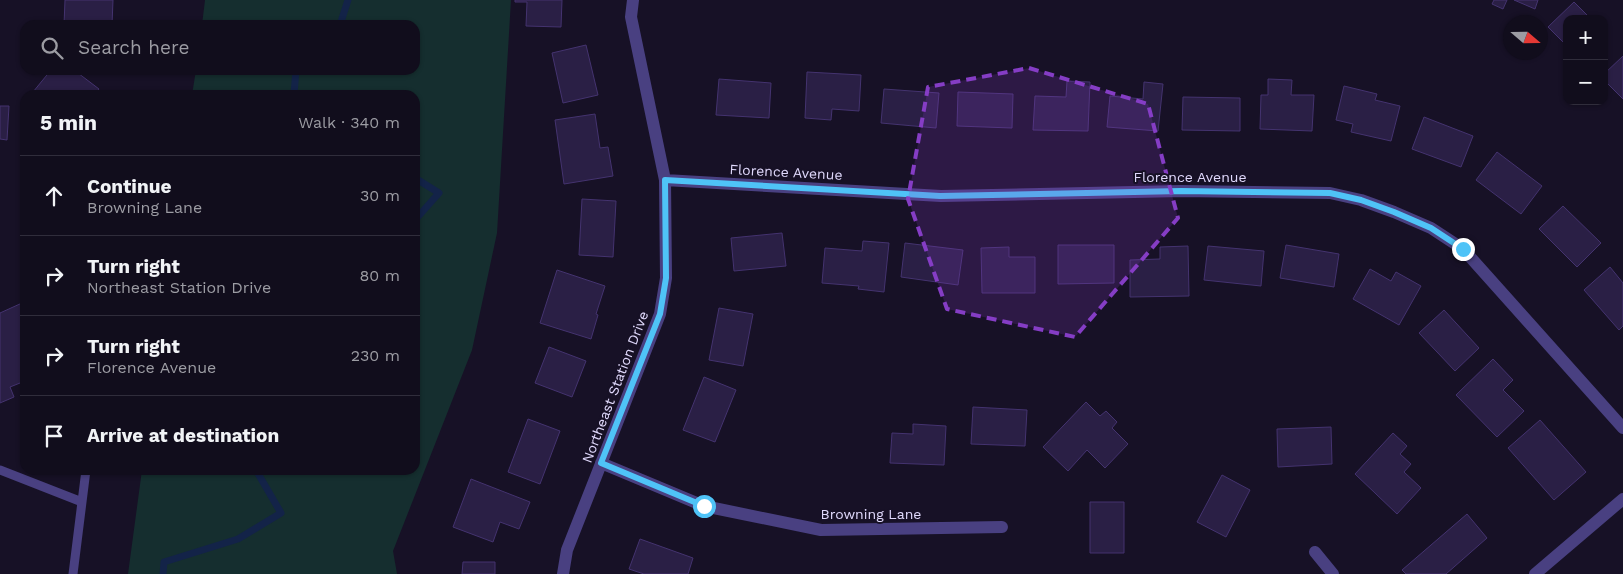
<!DOCTYPE html>
<meta charset="utf-8">
<style>
body{margin:0;font-family:"Work Sans",sans-serif;background:#1e1b29;color:#f1f3f6}
.controls{position:absolute;right:15px;top:15px;display:grid;overflow:hidden;border-radius:10px;box-shadow:0 1px 4px #0004}
.controls button{width:45px;height:45px;display:grid;place-items:center;padding:0;border:0;border-bottom:1px solid #302d3b;background:#110d1c;color:#f1f3f6;font:25px sans-serif}
.compass{position:absolute;left:1503px;top:15px;width:45px;height:45px;border-radius:50%;background:#110d1c;box-shadow:0 1px 4px #0004;rotate:110deg}
.stop{position:absolute;width:15px;height:15px;margin:-11px;border:4px solid #4fc3f7;border-radius:50%;background:#fff}
.stop.end{background:#4fc3f7;border-color:#fff;box-shadow:0 1px 5px #0008}
.list{margin:0;padding:0;list-style:none}
h2{display:flex;justify-content:space-between;align-items:center;height:65px;margin:0;padding:0 20px;font-size:21px}
h2 small{font-size:16px;font-weight:400;color:#9c9ca3}
.list li{display:grid;grid-template-columns:32px 1fr auto;gap:15px;align-items:center;box-sizing:border-box;height:80px;padding:0 20px;border-top:1px solid #302d3b}
.list b{display:block;font-size:19px;white-space:nowrap}
.list p{margin:0;font-size:16px;white-space:nowrap;color:#9c9ca3}
.list em{font-size:16px;font-style:normal;color:#9c9ca3}
.icon{flex:none;width:28px;height:28px;fill:none;stroke:currentColor;stroke-width:2;stroke-linecap:round;stroke-linejoin:round}
.map{position:relative;flex:none;width:1623px;height:574px;overflow:hidden}
.search{position:absolute;background:#110d1c;box-shadow:0 1px 4px #0004;left:20px;top:20px;width:400px;height:55px;display:flex;align-items:center;gap:12px;box-sizing:border-box;padding:0 18px;border-radius:15px;color:#9c9ca3;font-size:19px}
.panel{position:absolute;background:#110d1c;box-shadow:0 1px 4px #0004;left:20px;top:90px;width:400px;height:385px;border-radius:15px}
.map>svg:first-child{display:block}
</style>
<div class="map">
<svg width="1623" height="574" viewBox="0 0 1623 574">
<rect width="100%" height="100%" fill="#171126"/>
<!-- green -->
<path fill="#152e2f" d="M205 0H511L497 233 472 350 393 551 397 574H128L142 470H415V95H192L196 70H415V25H202Z"/>
<g fill="none" stroke-linecap="round" stroke-linejoin="round">
<!-- stream -->
<path stroke="#132348" stroke-width="7" d="M340 25 348 0
M292 95 294 94 296 70
M415 178 439 193 415 220
M163 574 164 562 238 539 281 513 256 470"/>
</g>
<!-- building -->
<path fill="#2a1f45" stroke="#44336f" d="M65 0H113L112 25H64Z
M515 0H562L561 27 526 26 527 2H515Z
M1494 0H1507L1503 9 1492 4Z
M1514 0H1538L1535 9Z
M1574 2 1591 19H1567V46L1548 27Z
M586 45 598 95 563 103 552 53Z
M1623 56V99L1604 80V74Z
M51 70H74L99 89 94 95H36L33 92Z
M807 72 861 75 859 111 832 109 831 120 805 118Z
M719 79 771 83 769 118 716 115Z
M1268 79 1292 80 1291 95H1314L1312 131 1260 129 1261 95H1268Z
M1067 81 1090 82 1088 131 1033 130 1035 96 1066 97Z
M1144 82 1163 84 1158 131 1107 127 1110 96 1143 99Z
M1344 86 1377 94 1375 100 1400 106 1391 141 1351 132 1353 124 1336 120Z
M884 89 939 93 936 128 881 123Z
M958 92 1013 94 1012 128 957 126Z
M1183 97 1240 98V131L1182 130Z
M0 106H9L7 140 0 139Z
M595 114 600 148 608 147 613 176 564 184 555 120Z
M1424 117 1473 136 1461 167 1412 149Z
M1497 152 1542 186 1521 214 1476 180Z
M582 199 616 201 613 257 579 255Z
M1563 206 1601 243 1577 267 1539 229Z
M782 233 786 266 734 271 731 238Z
M863 241 889 243 884 292 858 289 859 286 822 283 825 248 862 251Z
M905 243 963 250 958 285 901 277Z
M1058 245H1114V283L1058 284Z
M1286 245 1339 254 1334 287 1280 278Z
M1188 246 1189 296 1130 297V260L1160 259V247Z
M1208 246 1264 251 1261 286 1204 280Z
M1009 247V257H1035V293H982L981 248Z
M1610 267 1623 283V326L1619 330 1584 290Z
M1370 269 1391 281 1396 272 1421 286 1399 325 1353 299Z
M557 270 605 286 596 314 598 315 591 339 540 323Z
M22 303 25 310V381L10 387 14 397 0 403V313Z
M719 308 753 314 743 366 709 360Z
M1444 310 1479 348 1455 371 1419 333Z
M549 347 586 361 572 397 535 383Z
M1493 359 1513 380 1503 390 1524 411 1497 437 1456 395Z
M704 377 736 390 715 442 683 430Z
M1086 402 1100 416 1106 411 1117 422 1112 428 1128 444 1105 468 1087 450 1068 471 1043 447Z
M973 407 1027 410 1025 446 971 444Z
M528 419 560 431 540 484 508 472Z
M1540 420 1586 472 1554 500 1508 448Z
M913 424 946 426 944 465 890 463 892 433 913 434Z
M1331 427 1332 464 1278 467 1277 429Z
M1393 433 1407 446 1400 454 1411 464 1404 472 1421 488 1397 514 1355 474Z
M1222 475 1250 490 1226 537 1197 522Z
M471 479 530 502 519 529 500 522 493 542 453 527Z
M1090 502H1124V553H1090Z
M1467 514 1487 538 1446 574H1406L1402 570Z
M640 539 693 558 688 574H644L629 569Z
M463 562H495V574H462Z"/>
<g fill="none" stroke-linecap="round" stroke-linejoin="round">
<!-- service -->
<path stroke="#494081" stroke-width="9" d="M0 470 82 502
M73 574 86 470"/>
<!-- minor -->
<path stroke="#494081" stroke-width="12" d="M665 180 941 196 1181 191 1330 193 1361 200 1394 212 1431 228 1463 249 1623 428
M601 463 704 506 821 530 1002 527
M1315 552 1333 574
M563 574 567 550 660 314 666 278 665 180 631 17 633 0
M1535 574 1623 499"/>
</g>
<g fill="none" stroke-linecap="round" stroke-linejoin="round">
<!-- route -->
<path stroke="#4fc3f7" stroke-width="6" d="M704 506 601 463 660 314 666 278 665 180 940 196 1181 191 1330 193 1361 200 1394 212 1431 228 1463 249"/>
</g>
<!-- marked area -->
<path fill="#853dc5" fill-opacity="0.2" stroke="#853dc5" stroke-width="4" stroke-dasharray="10 6" stroke-linejoin="round" d="M1029 68 1148 104 1178 218 1075 337 947 309 908 199 928 87Z"/>
<g text-anchor="middle" stroke-width="4" stroke-linejoin="round" paint-order="stroke">
<!-- street labels -->
<g font-size="14" fill="#e0d9fc" stroke="#171126">
<text transform="translate(786 172) rotate(3)" y="5">Florence Avenue</text>
<text x="1190" y="182">Florence Avenue</text>
<text transform="translate(615 387) rotate(-69)" y="5">Northeast Station Drive</text>
<text x="871" y="519">Browning Lane</text>
</g>
</g>
</svg>
<div class="controls">
<button>+</button>
<button>−</button>
</div>
<svg class="compass" viewBox="-18 -18 36 36"><path d="M0-13l5 13h-10z" fill="#e53935"/><path d="M0 13l5-13h-10z" fill="#9c9ca3"/></svg>
<div class="stop" style="left:704px;top:506px"></div>
<div class="stop end" style="left:1463px;top:249px"></div>
<div class="search"><svg class="icon" aria-label="search" viewBox="0 0 24 24"><circle cx="10" cy="10" r="6"/><path d="M15 15l6 6"/></svg>Search here</div>
<section class="panel">
<h2>5 min<small>Walk · 340 m</small></h2>
<ul class="list">
<li><svg class="icon" aria-label="ahead" viewBox="0 0 24 24"><path d="M12 20V5M6 11l6-6 6 6"/></svg><div><b>Continue</b><p>Browning Lane</p></div><em>30 m</em></li>
<li><svg class="icon" aria-label="right" viewBox="0 0 24 24"><path d="M7 20v-9h11M14 6l5 5-5 5"/></svg><div><b>Turn right</b><p>Northeast Station Drive</p></div><em>80 m</em></li>
<li><svg class="icon" aria-label="right" viewBox="0 0 24 24"><path d="M7 20v-9h11M14 6l5 5-5 5"/></svg><div><b>Turn right</b><p>Florence Avenue</p></div><em>230 m</em></li>
<li><svg class="icon" aria-label="arrive" viewBox="0 0 24 24"><path d="M6 21V4h12l-3 4 3 4H6"/></svg><div><b>Arrive at destination</b></div></li>
</ul>
</section>
</div>
